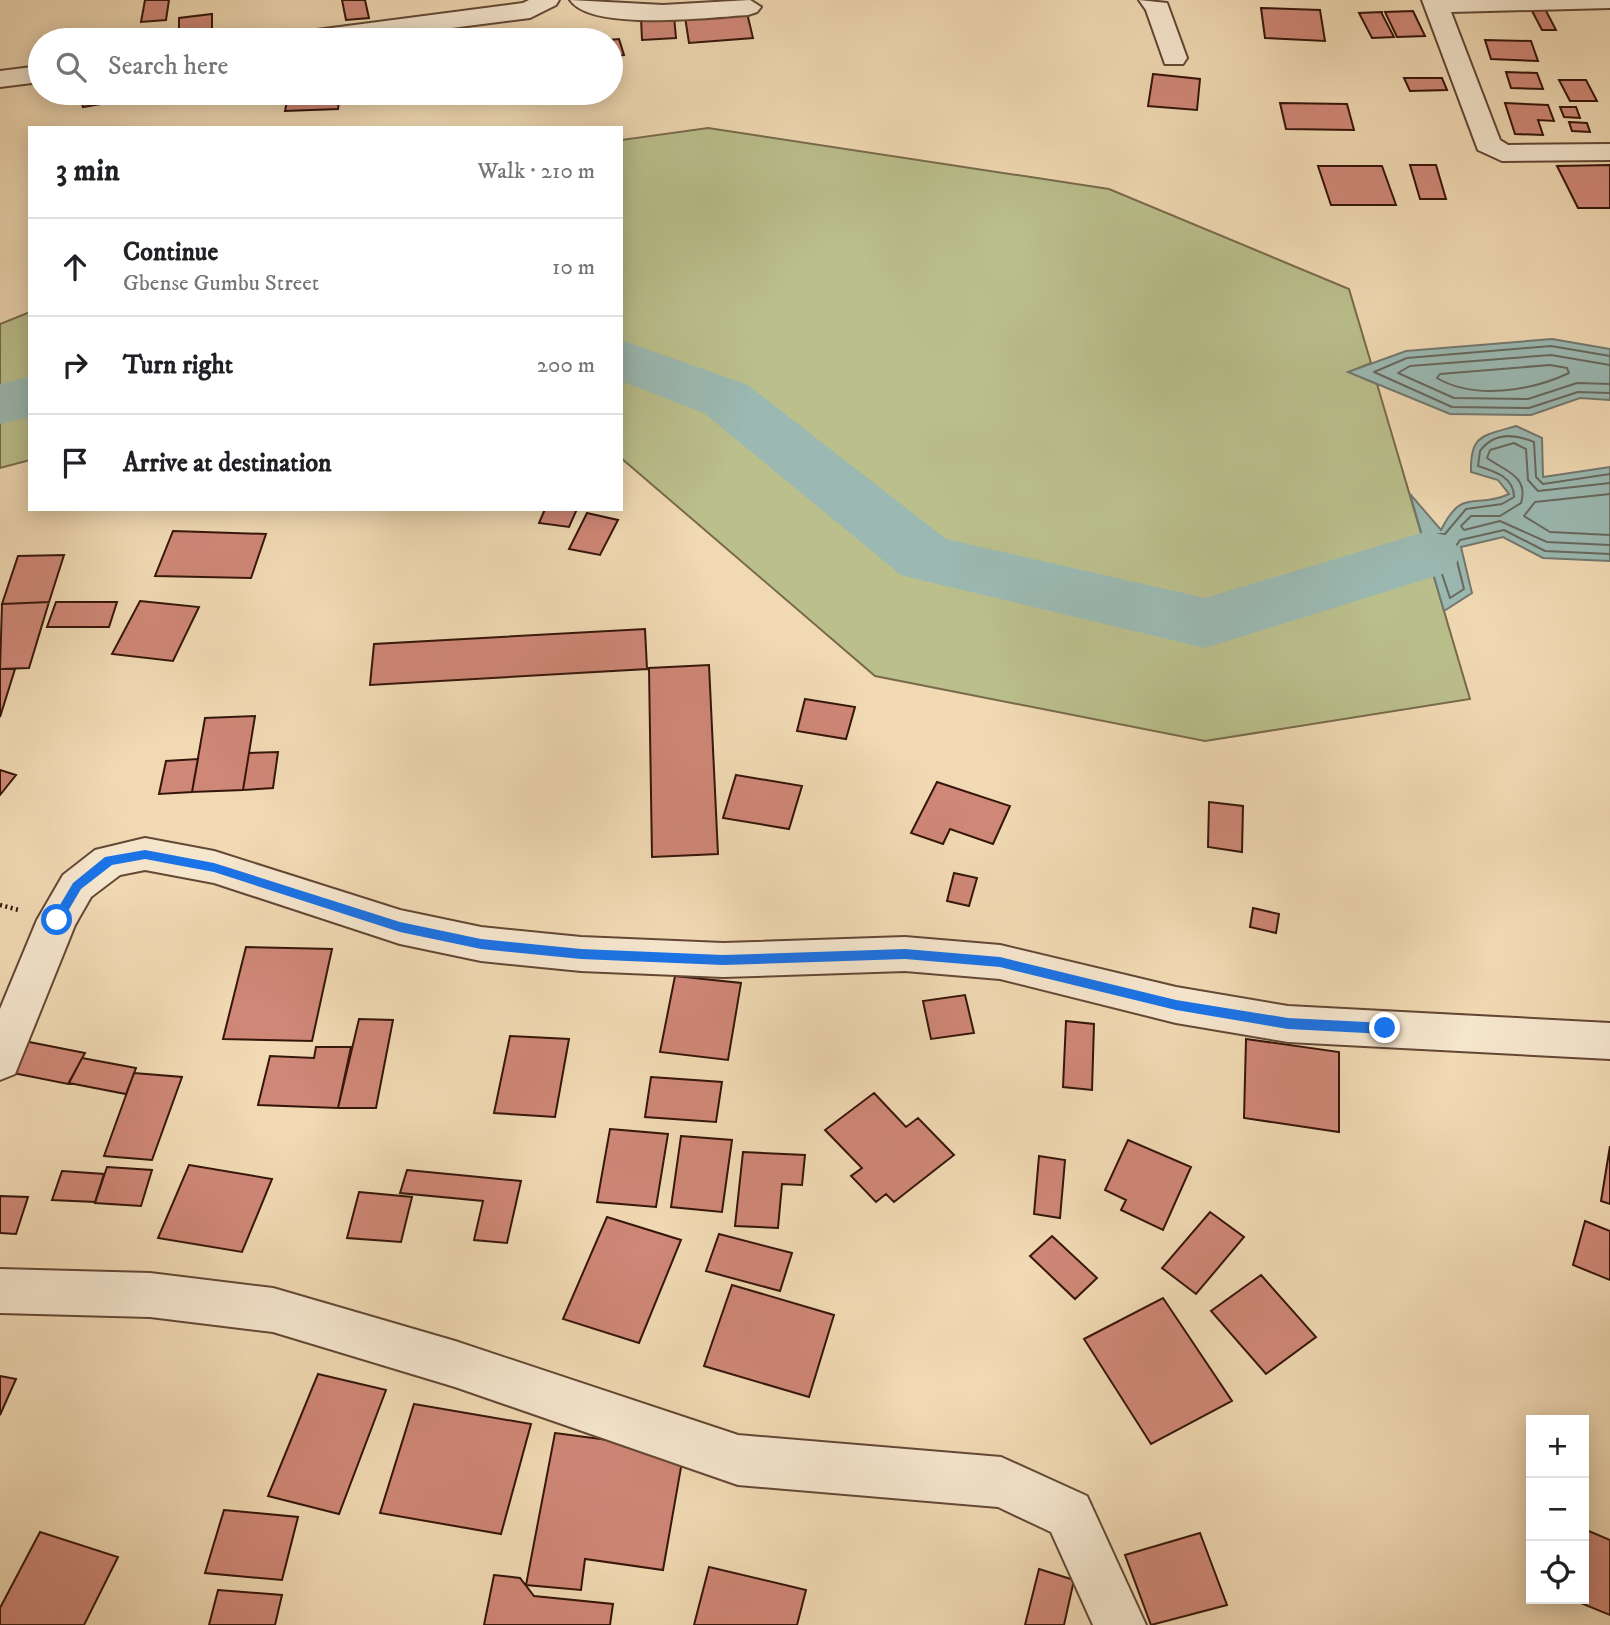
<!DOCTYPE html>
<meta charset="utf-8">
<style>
body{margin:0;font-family:"IM FELL DW Pica",serif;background:#f6f6f6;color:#202124}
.controls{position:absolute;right:21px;bottom:21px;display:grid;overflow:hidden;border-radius:0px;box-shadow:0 4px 18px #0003}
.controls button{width:63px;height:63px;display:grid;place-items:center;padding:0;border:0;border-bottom:2px solid #e0e0e0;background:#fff;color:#202124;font:35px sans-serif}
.stop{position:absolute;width:21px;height:21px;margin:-16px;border:5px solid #1a73e8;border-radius:50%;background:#fff}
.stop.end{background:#1a73e8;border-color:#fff;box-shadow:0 2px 7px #0008}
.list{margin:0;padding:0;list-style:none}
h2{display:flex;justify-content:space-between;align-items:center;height:91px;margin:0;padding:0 28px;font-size:30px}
h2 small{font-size:23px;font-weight:400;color:#757577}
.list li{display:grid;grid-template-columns:46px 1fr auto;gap:21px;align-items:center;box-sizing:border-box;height:98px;padding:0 28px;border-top:2px solid #e0e0e0}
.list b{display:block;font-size:26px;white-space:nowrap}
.list p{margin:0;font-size:23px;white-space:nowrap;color:#757577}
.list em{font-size:23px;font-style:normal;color:#757577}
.icon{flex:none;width:38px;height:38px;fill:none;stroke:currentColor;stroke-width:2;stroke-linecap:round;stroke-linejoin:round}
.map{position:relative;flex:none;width:1610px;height:1625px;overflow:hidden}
.search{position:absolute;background:#fff;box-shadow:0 4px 18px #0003;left:28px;top:28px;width:595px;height:77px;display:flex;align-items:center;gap:18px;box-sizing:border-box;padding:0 24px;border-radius:38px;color:#757577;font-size:26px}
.panel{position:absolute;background:#fff;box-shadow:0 4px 18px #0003;left:28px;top:126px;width:595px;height:385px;border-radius:0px}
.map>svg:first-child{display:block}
</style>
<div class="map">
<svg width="1610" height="1625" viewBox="0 0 1610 1625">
<rect width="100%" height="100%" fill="#f0d9b3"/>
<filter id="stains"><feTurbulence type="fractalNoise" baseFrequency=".00286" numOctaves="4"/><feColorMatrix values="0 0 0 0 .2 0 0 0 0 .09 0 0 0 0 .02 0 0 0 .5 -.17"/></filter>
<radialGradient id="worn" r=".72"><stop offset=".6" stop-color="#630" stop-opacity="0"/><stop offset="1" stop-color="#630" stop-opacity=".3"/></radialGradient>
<!-- green -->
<path fill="#babf8c" stroke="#786a4b" stroke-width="2" d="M708 128 1109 189 1349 289 1371 363 1349 372 1377 384 1470 699 1205 741 875 676 621 458V140Z
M30 312V460L0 468V324Z"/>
<!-- water -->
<path fill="#9bb9b2" stroke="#73786f" stroke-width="2" d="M1552 339 1610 349V400L1580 398 1531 415 1450 414 1348 372 1406 351Z
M1516 426 1542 438 1543 477 1610 467V561L1543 558 1503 537 1461 547 1472 593 1444 611 1410 494 1441 530C1463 486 1475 510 1509 494L1498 480 1471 472C1470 434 1483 436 1516 426Z"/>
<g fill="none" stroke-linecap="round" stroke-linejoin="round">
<!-- shore -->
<path stroke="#68685e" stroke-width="2" d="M1610 356 1551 346 1407 358 1374 372 1452 407 1529 408 1578 392 1610 393
M1550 365 1567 368 1569 373C1531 391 1474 400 1437 378L1440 374Z
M1610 365 1551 355 1410 366 1398 373 1454 398 1528 399 1577 383 1610 384
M1610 474 1543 484 1536 477 1534 442C1515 434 1494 432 1480 451L1478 466C1494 471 1514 477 1514 497L1502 504 1466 509 1445 534H1433L1430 538 1450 598 1464 589 1454 549 1460 540 1504 530 1545 551 1610 554
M1610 483 1538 491 1528 480 1526 449 1514 443 1490 450 1487 458C1505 471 1529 476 1521 503L1500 516H1471L1461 526 1464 530 1500 521 1547 542 1610 545
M1610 494 1535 502 1524 516 1550 532 1610 535"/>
<!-- river -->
<path fill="#9bb9b2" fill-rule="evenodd" d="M621 340 748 385 946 539 1205 598 1428 531 1452 537 1461 554 1452 571 1205 648 925 581 901 575 704 413 621 381Z
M30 377V417L0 424V384Z"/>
</g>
<!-- building -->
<path fill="#cf8777" stroke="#36160a" stroke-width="2" d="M145 0H169L166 20 141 22Z
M342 0H365L369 18 346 20Z
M1530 7H1544L1556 30H1542Z
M1261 8 1320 10 1325 41 1265 38Z
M1413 11 1425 36 1397 37 1385 12Z
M1382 12V14L1394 37 1372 38 1359 13Z
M747 13 753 38 689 43 685 17Z
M212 14V35L179 38V18Z
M674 16 676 38 642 40 641 18Z
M619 39 624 55 611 57 609 40Z
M1485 40 1531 41 1538 61 1491 59Z
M1506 72 1537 73 1543 89 1511 88Z
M1153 74 1200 79 1197 110 1148 106Z
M1404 78H1442L1447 90 1410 91Z
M1559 80H1586L1597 101H1570Z
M79 93H127L129 99 83 107Z
M311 93H340L338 109 285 111 288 96Z
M1280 103 1347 104 1354 130 1286 129Z
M1505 103 1548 105 1554 121 1538 120 1543 135 1515 134Z
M1560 107H1576L1580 118 1564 117Z
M1569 122 1587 123 1590 132 1572 131Z
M1410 165H1436L1446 199H1420Z
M1610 165V208H1578L1557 166Z
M1318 166H1382L1396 205H1331Z
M545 509H577L569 527 539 523Z
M587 513 618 520 600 555 569 549Z
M173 531 266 534 251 578 155 576Z
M64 555 49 602 2 604 18 556Z
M140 601 199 607 173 661 112 654Z
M49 602 29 668 0 669 2 604Z
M56 602H117L109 627H47Z
M645 629 647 669 370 685 374 644Z
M709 665 718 854 652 857 649 668Z
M0 669H15L0 717Z
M805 699 855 707 846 739 797 731Z
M255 716 243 790 192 792 205 718Z
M278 752 273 788 243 790 249 753Z
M198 759 192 792 159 794 166 761Z
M0 770 16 775 0 795Z
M736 775 802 786 789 829 723 818Z
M937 782 1010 806 993 844 950 829 943 844 911 833Z
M1209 802 1243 806 1242 852 1208 847Z
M954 873 977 878 969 906 947 901Z
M1253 908 1279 914 1276 933 1250 927Z
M246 947 332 949 312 1041 223 1039Z
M675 976 741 983 728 1060 660 1052Z
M965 995 974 1033 931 1039 923 1001Z
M359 1019 393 1020 376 1108H338Z
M1066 1021 1094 1024 1092 1090 1063 1087Z
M510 1036 569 1039 555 1117 494 1113Z
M1246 1039 1339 1052V1132L1244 1118Z
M24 1041 85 1053 68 1084 8 1072Z
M316 1047H351L338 1108 258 1105 270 1056 314 1058Z
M82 1058 136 1068 126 1094 69 1083Z
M134 1073 182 1077 152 1160 104 1156Z
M651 1077 722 1082 716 1122 645 1117Z
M874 1093 906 1127 918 1118 954 1155 894 1202 886 1194 876 1202 851 1176 862 1168 825 1130Z
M610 1129 668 1134 656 1207 597 1202Z
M681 1136 732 1140 722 1212 671 1207Z
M1128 1140 1191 1167 1163 1230 1121 1210 1126 1200 1105 1190Z
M1610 1146V1204L1601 1201Z
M743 1152 805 1155 802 1185 782 1184 778 1228 735 1226Z
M1039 1156 1065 1160 1060 1218 1034 1214Z
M189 1165 272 1179 242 1252 158 1238Z
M107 1167 152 1170 141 1206 95 1203Z
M407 1170 521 1181 507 1243 474 1240 483 1201 400 1193Z
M62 1171 104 1174 95 1202 52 1200Z
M359 1192 412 1197 401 1242 347 1238Z
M0 1196 28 1197 16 1234 0 1233Z
M1210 1212 1244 1237 1196 1294 1162 1268Z
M607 1217 681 1240 639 1343 563 1319Z
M1585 1221 1610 1231V1280L1573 1265Z
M719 1234 792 1253 780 1291 706 1271Z
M1052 1236 1097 1278 1075 1299 1030 1256Z
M1261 1275 1316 1337 1266 1374 1211 1311Z
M732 1285 834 1315 809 1397 704 1366Z
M1163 1298 1232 1401 1151 1444 1084 1339Z
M318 1374 386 1390 339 1514 268 1496Z
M0 1376 16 1379 0 1415Z
M414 1404 531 1424 501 1534 380 1513Z
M555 1433 684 1450 663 1570 585 1559 581 1590 526 1585Z
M224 1510 298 1517 282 1580 205 1573Z
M1584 1529 1610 1540V1615L1571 1599H1584Z
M40 1532 118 1557 84 1625H0V1608Z
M1200 1533 1227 1605 1151 1625 1125 1555Z
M709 1567 806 1590 797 1625H694Z
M1039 1569 1074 1580 1064 1625H1025Z
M494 1575 520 1578 534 1596 613 1604 610 1625H484Z
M218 1590 282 1595 275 1625H209Z"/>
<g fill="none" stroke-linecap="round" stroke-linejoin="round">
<!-- minor casing -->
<g stroke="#644734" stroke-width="4">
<path id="minor" d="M529 0H559L556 5 530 18 358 40H288L292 35 301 32 523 3Z
M570 0 663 5 750 0 761 7 757 12 748 15C712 17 591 32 570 0Z
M1139 0 1167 3 1187 58 1183 64H1165L1146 10Z
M1422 0H1610V8L1451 12 1500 140 1508 145 1610 144V160L1502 161 1478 150Z
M40 66V82L0 87V71Z
M145 838 214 851 400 910 481 927 581 937 723 943 905 937 1000 945 1176 987 1288 1006 1610 1023V1059L1288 1042 1176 1023 1000 979 905 971 723 977 581 971 481 961 400 944 214 883 145 870 120 875 91 897 75 925 15 1074 0 1080V1009L37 920 63 875 95 850Z
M0 1269 150 1273 273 1288 455 1341 738 1435 1001 1457 1087 1496 1146 1625H1093L1051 1532 998 1507 738 1485 455 1387 273 1332 150 1317 0 1313Z"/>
</g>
<!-- path -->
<path stroke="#36160a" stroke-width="4.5" stroke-dasharray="2 3.5" stroke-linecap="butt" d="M0 905 19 910"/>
<!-- minor -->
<use href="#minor" fill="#f5e6ce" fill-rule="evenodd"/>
</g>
<!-- route -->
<path fill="#1a73e8" d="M145 850 214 863 400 922 481 939 581 949 723 955 905 949 1000 957 1176 1000 1288 1018 1385 1023 1391 1028 1385 1034 1288 1029 1176 1010 1000 967 905 959 723 965 581 959 481 949 400 932 214 872 145 859 112 865 81 889 61 923H53L51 920 73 883 105 857Z"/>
<rect width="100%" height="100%" filter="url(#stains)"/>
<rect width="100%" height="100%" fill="url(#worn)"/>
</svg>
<div class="controls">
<button>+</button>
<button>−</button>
<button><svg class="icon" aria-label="locate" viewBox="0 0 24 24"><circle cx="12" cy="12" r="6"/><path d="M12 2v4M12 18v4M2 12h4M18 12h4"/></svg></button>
</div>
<div class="stop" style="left:57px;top:920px"></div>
<div class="stop end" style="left:1385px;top:1028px"></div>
<div class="search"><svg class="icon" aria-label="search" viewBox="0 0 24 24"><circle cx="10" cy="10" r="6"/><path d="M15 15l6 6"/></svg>Search here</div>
<section class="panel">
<h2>3 min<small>Walk · 210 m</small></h2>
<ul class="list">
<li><svg class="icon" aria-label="ahead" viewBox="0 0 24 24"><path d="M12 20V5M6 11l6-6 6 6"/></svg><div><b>Continue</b><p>Gbense Gumbu Street</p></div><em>10 m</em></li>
<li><svg class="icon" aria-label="right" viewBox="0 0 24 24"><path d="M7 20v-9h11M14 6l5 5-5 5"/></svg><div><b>Turn right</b></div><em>200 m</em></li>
<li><svg class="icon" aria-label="arrive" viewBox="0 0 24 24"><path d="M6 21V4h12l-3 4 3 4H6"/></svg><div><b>Arrive at destination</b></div></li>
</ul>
</section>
</div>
